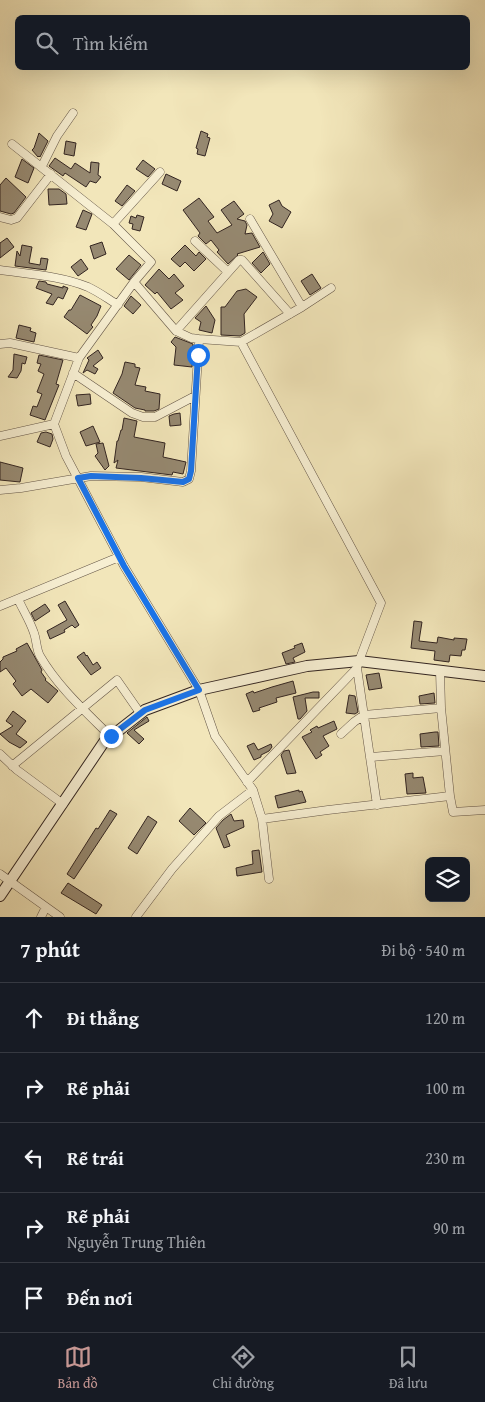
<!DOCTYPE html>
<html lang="vi">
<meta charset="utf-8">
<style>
body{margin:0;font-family:"Gentium Book Plus",serif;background:#242831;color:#f1f3f6}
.controls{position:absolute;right:15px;bottom:15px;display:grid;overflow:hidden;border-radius:8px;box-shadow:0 5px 20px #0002}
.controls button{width:45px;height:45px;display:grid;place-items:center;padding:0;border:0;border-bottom:1px solid #363941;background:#171b24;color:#f1f3f6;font:25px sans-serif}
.stop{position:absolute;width:15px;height:15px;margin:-11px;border:4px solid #1a73e8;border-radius:50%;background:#fff}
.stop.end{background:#1a73e8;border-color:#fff;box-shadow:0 1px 5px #0008}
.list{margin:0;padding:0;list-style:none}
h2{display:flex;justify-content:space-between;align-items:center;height:65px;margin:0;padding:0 20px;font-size:21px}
h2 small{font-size:16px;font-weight:400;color:#9ea1a6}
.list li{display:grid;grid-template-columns:32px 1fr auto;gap:15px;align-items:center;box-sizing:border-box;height:70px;padding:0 20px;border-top:1px solid #363941}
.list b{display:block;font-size:19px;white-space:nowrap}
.list p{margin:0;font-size:16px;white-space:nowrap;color:#9ea1a6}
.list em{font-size:16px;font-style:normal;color:#9ea1a6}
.icon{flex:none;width:28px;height:28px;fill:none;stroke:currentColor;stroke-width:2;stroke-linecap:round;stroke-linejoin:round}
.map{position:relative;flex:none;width:485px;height:917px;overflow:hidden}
.search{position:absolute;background:#171b24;box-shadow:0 5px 20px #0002;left:15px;right:15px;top:15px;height:55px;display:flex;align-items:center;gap:12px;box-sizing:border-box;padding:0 18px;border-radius:8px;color:#9ea1a6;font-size:19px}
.sheet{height:415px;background:#171b24}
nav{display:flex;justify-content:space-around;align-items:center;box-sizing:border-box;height:70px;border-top:1px solid #363941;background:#171b24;font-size:14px;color:#9ea1a6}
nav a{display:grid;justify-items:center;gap:2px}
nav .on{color:#c59692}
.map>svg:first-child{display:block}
</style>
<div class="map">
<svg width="485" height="917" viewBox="0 0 485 917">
<rect width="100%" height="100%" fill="#f2e6ba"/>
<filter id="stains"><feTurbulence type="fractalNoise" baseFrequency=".004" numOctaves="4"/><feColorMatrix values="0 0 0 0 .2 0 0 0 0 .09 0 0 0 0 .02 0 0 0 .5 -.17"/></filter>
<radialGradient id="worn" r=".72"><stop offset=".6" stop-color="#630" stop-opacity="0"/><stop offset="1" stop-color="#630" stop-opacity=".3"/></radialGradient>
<!-- building -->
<path fill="#968971" stroke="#332521" d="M201 131 208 134 207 137 210 138 205 156 197 154 198 149 196 148Z
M39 133 48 141 40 157 39 156 38 157 32 150 34 148Z
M66 141 76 143 74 156 64 154Z
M55 158 71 169 75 163 90 173 91 162 99 163 98 175 101 177 96 183 90 181 86 187 65 173 63 176 49 166Z
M22 159 34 168 28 183 15 177Z
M143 160 155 169 148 177 136 169Z
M166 174 181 181 177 191 162 184Z
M6 178 26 197 14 213 11 214 0 211V185Z
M127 185 135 191 122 206 115 201Z
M48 189H59L66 194 67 204 49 205Z
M199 198 214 217 208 221 217 233 232 225 221 210 234 201 244 214 237 219 245 221 247 225 245 234 252 233 260 247 237 254 238 255 228 264 217 252 219 250 211 240 206 244 198 236 200 233 183 210Z
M279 200 282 206 291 212 282 228 269 221 273 214 269 205Z
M83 210 92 214 86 230 76 227Z
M137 215 144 217 140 231 132 229 133 224 129 223 131 216 136 218Z
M7 238 14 247 0 258V243Z
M102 242 106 254 94 259 90 246Z
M22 245 32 247 29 263 40 265 41 258 48 259 46 270 15 266 17 251 20 256Z
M185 245 196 256 199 252 206 259 194 271 185 262 180 267 171 259Z
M263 252 270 264 261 273 252 263Z
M129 255 141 265 129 280 116 269Z
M81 259 88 269 78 276 71 267Z
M159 269 169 279 174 274 184 286 175 293 183 300 171 309 157 292 155 294 145 285Z
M312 274 321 288 310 295 301 281Z
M39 281 46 282 47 284 63 288V286L68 288 63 299 58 297 53 305 46 303 52 294 36 288Z
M246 289 257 297 244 314 245 333 240 336 221 335V307H225L237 291Z
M80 295 101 306 97 316 91 325 93 327 87 334 64 317 69 310H71Z
M131 296 141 305 133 314 124 306Z
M206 306 215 320 212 333 199 330 201 322 195 318Z
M19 325 31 328 30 331 36 333 34 342 16 338Z
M175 337 193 344 192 367 174 365 176 347 171 342Z
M98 350 103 358 93 366 98 369 95 374 87 370 83 373 89 360 87 358Z
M14 354 27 357 25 364 22 363 21 371 17 378 8 377 13 370Z
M39 355 63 360 56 384 59 385 45 420 30 415 33 406 37 407 42 394 37 392 44 374 38 371 41 364 37 363Z
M125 362 135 364V367L140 368 135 385 146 387 145 391 160 394 159 409 154 411H145V410L135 408 113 393 122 374Z
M90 394 91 404 78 406 76 395Z
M180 413 181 425 170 426 169 416 174 414Z
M124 418 137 421 134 437 165 443 163 457 186 462 183 474 173 472 172 475 116 468 118 460 114 463 117 441H118L121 430H122Z
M93 426 100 442 86 446 80 432Z
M46 432 52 434 53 439 50 447 37 442 41 433Z
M103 443 109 466 105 470 95 456 98 453 96 444Z
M0 462 23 468 20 482 0 480Z
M65 601 79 625 75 628 72 625 64 630 65 632 50 639 47 631 67 620 58 605Z
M45 604 50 611 35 621 31 613Z
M414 621 422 622 419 641 437 643 438 637 454 640V638L467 639 465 650H462L461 656 450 655 449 662 434 660 435 651 411 648Z
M27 643 42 670 41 672 46 679 45 680 58 691 48 703 31 689 22 696 13 684 16 681 6 668 0 672V662L3 659V657L17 651 16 649Z
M302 643 305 652 293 658 295 662 286 664 282 653 295 648 294 646Z
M84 652 86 656 87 655 93 665 97 662 101 668 91 675 77 657Z
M379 673 382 688 369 690 366 675Z
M293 681 296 693 276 698 277 702 259 708 260 710 253 712 246 694 253 691 254 693 272 687Z
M313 692H319V698H305L307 711 300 719H298L293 697Z
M434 693 435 703 420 704 419 696Z
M349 695 355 696 358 712 355 714 346 713Z
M13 711 26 721 16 734 27 742 20 748 9 742 0 734 13 726 6 721Z
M147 717 149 721 134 730 144 739 139 744 127 733Z
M334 721 337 729 323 736 329 746 320 752 322 755 316 759 302 737 312 732 310 730 317 726 318 728Z
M435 732H438L439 746 421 747 420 734Z
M254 743 258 750 271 744 272 747 269 751 261 755V757L254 760 247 746Z
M289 750 296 773 287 774 281 755 284 751Z
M413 773V778L423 777 426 793 407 794 405 774Z
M299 790V792L302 791 306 802 278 808 275 796Z
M190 808 206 823 194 835 179 821Z
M110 810 117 814 74 879 67 874 96 828 98 829Z
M231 814 234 821 243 820 244 827 226 835 230 846 224 848 216 828 223 820Z
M148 816 157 822 137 854 128 848Z
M259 850 262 872 237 876 236 868 253 864 252 851Z
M68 883 102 905 96 914 61 893Z"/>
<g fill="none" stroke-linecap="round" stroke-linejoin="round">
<!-- street casing -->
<g stroke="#635547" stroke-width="9">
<path id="street" d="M12 144 113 224 151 262 134 282
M42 166 57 136 73 113
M0 217 11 220 17 218 51 174
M250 219 302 307
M113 224 160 172
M195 241 228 272
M0 270C29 274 61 276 88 287 99 292 108 299 118 305
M176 331 239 260H242L290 314
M241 342 302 307 331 288
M0 344 10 343 79 358
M73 373 132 413 143 417H155L195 396
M0 436 54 424
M0 490 21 488 91 476 141 477 183 482 189 479 191 471 199 339
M18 599C23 610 30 621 34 633 37 641 36 649 40 656 58 687 85 711 111 737
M0 606 119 557
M341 734 354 722 364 715 441 708
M0 754 17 770 63 804
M371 757 445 751
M12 766 117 680 140 713
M247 782 357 668 377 805
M253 790 262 819 269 879
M450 796 453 812 485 810
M262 819 328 810 450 796 441 708 440 670
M0 874 60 917
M41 917 46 907
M136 917 172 869 219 816 253 790 215 736 199 690 124 566 66 456 54 424 79 358 134 282 176 331 191 338 199 339 241 342 381 603 359 661 357 668"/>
</g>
<!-- secondary casing -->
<g stroke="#332521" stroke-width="12">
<path id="secondary" d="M0 896 104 742 145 710 199 690 307 666 359 661 485 676"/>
</g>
<!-- street -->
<use href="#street" stroke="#f7efd2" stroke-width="8"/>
<!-- secondary -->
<use href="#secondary" stroke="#f7efd2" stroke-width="10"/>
</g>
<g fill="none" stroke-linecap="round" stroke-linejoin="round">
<!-- route -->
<path stroke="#1a73e8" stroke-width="6" d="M111 736 145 710 199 690 124 566 78 478 91 476 141 478 183 482 189 479 191 471 198 355"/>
</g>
<rect width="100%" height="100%" filter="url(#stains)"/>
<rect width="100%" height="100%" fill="url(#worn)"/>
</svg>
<div class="controls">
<button><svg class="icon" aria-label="layers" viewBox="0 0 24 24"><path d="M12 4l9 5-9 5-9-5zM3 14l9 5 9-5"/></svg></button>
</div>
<div class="stop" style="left:198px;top:355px"></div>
<div class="stop end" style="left:111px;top:736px"></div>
<div class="search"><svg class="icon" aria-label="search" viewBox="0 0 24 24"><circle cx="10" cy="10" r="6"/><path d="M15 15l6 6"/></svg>Tìm kiếm</div>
</div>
<section class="sheet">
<h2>7 phút<small>Đi bộ · 540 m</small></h2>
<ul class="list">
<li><svg class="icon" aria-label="ahead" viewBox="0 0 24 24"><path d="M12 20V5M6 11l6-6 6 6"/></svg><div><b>Đi thẳng</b></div><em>120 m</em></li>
<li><svg class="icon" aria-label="right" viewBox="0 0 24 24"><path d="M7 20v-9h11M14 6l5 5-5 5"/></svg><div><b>Rẽ phải</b></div><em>100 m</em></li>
<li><svg class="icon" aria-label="left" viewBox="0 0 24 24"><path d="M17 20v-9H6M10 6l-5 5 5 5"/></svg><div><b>Rẽ trái</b></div><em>230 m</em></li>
<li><svg class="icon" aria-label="right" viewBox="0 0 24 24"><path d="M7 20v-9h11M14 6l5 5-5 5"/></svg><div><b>Rẽ phải</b><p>Nguyễn Trung Thiên</p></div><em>90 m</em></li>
<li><svg class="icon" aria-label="arrive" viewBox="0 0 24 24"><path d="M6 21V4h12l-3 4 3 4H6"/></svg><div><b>Đến nơi</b></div></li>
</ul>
</section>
<nav>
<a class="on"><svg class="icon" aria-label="map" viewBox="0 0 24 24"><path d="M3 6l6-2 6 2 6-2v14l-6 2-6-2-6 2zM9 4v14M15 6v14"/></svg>Bản đồ</a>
<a><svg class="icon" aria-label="directions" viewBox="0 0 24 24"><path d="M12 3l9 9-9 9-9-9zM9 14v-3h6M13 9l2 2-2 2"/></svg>Chỉ đường</a>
<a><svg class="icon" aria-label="saved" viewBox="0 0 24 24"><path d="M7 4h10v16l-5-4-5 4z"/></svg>Đã lưu</a>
</nav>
